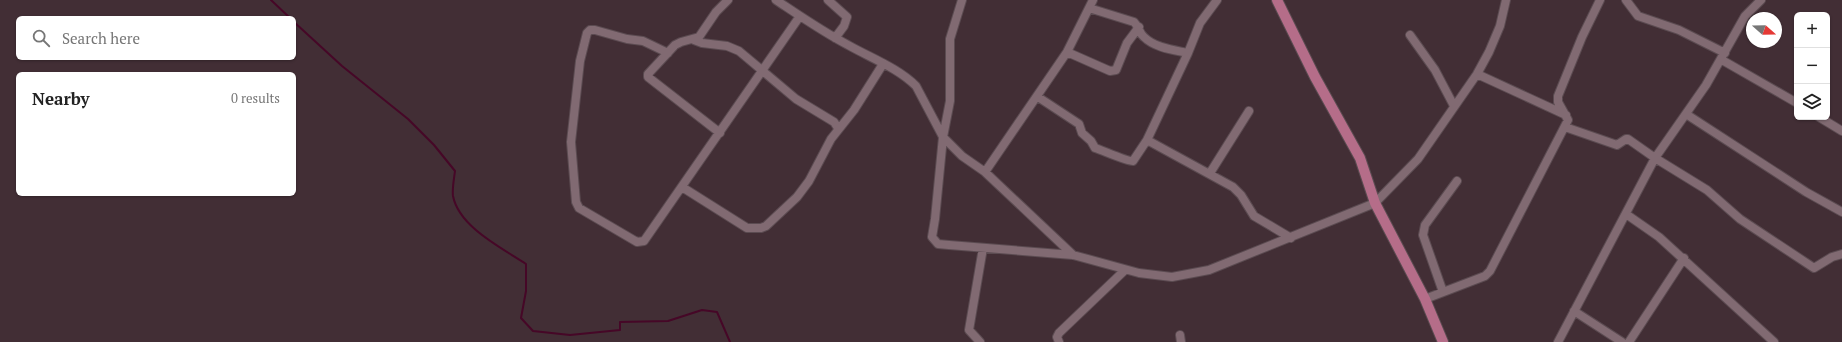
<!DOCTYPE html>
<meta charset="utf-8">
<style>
body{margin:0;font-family:"PT Serif",serif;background:#f6f6f6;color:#222}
.controls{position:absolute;right:12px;top:12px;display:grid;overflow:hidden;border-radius:6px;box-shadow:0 1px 3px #0004}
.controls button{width:36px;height:36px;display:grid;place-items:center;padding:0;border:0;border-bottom:1px solid #e0e0e0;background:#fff;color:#222;font:20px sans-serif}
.compass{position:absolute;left:1746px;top:12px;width:36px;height:36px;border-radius:50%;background:#fff;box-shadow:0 1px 3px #0004;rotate:110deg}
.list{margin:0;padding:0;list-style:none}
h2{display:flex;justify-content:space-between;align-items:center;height:52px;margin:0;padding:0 16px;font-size:17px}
h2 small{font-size:13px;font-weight:400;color:#767676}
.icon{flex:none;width:22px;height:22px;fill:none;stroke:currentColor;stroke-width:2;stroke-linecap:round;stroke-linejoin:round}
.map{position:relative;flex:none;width:1842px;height:342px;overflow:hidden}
.search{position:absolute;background:#fff;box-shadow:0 1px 3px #0004;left:16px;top:16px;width:280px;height:44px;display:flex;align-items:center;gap:10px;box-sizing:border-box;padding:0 14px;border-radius:6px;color:#767676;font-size:15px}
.panel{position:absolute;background:#fff;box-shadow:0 1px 3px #0004;left:16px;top:72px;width:280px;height:124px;border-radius:6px}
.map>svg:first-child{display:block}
</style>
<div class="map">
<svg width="1842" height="342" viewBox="0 0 1842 342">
<rect width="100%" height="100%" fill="#422e35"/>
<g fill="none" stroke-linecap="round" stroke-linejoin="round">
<!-- stream -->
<path stroke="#460727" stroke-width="2" d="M271 0 290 18
M294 22 342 66 408 119 434 145 455 171C454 179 452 189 453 196 459 227 502 248 526 264V291L521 318 533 331 570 335 620 330V322L668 321 702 310 717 312 730 342"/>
<!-- minor casing -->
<g stroke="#5b4b51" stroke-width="10">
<path id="minor" d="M776 0C800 16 823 32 848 45 871 58 898 68 916 86L943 137 962 156 985 172 1073 255
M828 0 847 17 844 26 835 38
M962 0 950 39V101L943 137 935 219 932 237 938 244 949 245 1073 255 1139 273 1172 277 1209 270 1375 203 1418 159 1477 74 1489 52 1500 26 1506 0
M1626 0 1638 16 1679 30 1725 53
M1089 8 1134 22C1139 27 1139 33 1144 37 1155 48 1174 50 1188 53
M1410 35 1435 70 1454 106
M694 40 702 43 727 46 739 51 796 99 834 122 838 128
M1067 52 1110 71 1116 70 1127 43 1139 27
M668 53 643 41 627 39 595 30H590L587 33 580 61 571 142 576 202 579 208 637 242 644 241 800 16
M1722 60 1797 103
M1477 74 1566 115
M1038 97 1079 124 1082 133 1091 141 1095 148C1102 150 1128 162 1133 161L1147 140 1188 53 1200 23 1217 0
M1686 114 1806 192 1842 212
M1819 117 1842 131
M1565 127 1617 145 1626 139H1628L1655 158 1707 190 1740 219 1814 268 1832 257 1842 254
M720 133 648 77V74L675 45 681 42 699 37 716 12 728 0
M1147 140 1233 187 1241 195 1254 216 1291 238
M985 172 1067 52 1093 0
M1210 173 1249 111
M682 187 747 228H761L766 226 797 197 809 181 831 139 854 110 883 64
M1626 214 1659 237 1774 342
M1443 292 1423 235 1425 225 1457 181
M1425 299 1485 276 1490 271 1568 120 1558 102V96L1582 37 1600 0
M1574 311 1622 342
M1180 335 1181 342
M980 342 969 330 983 248
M1059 342 1057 337 1059 333 1125 270
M1558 342 1655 158 1706 85 1745 16 1761 0
M1629 342 1684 258"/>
</g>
<!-- major casing -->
<g stroke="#5b4b51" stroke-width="12">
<path id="major" d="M1277 0 1315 77 1360 158 1375 203 1425 299 1443 342"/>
</g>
<!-- minor -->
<use href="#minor" stroke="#816a72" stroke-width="8"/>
<!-- major -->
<use href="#major" stroke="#b56d89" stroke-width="10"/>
</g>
</svg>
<div class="controls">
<button>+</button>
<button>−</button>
<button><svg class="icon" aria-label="layers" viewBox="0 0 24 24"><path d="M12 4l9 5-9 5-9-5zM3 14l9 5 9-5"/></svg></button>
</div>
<svg class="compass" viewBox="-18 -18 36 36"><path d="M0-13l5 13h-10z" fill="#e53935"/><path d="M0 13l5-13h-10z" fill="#767676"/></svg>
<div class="search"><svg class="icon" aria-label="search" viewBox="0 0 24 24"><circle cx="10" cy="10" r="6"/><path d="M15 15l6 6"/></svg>Search here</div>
<section class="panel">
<h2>Nearby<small>0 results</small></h2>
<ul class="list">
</ul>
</section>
</div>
